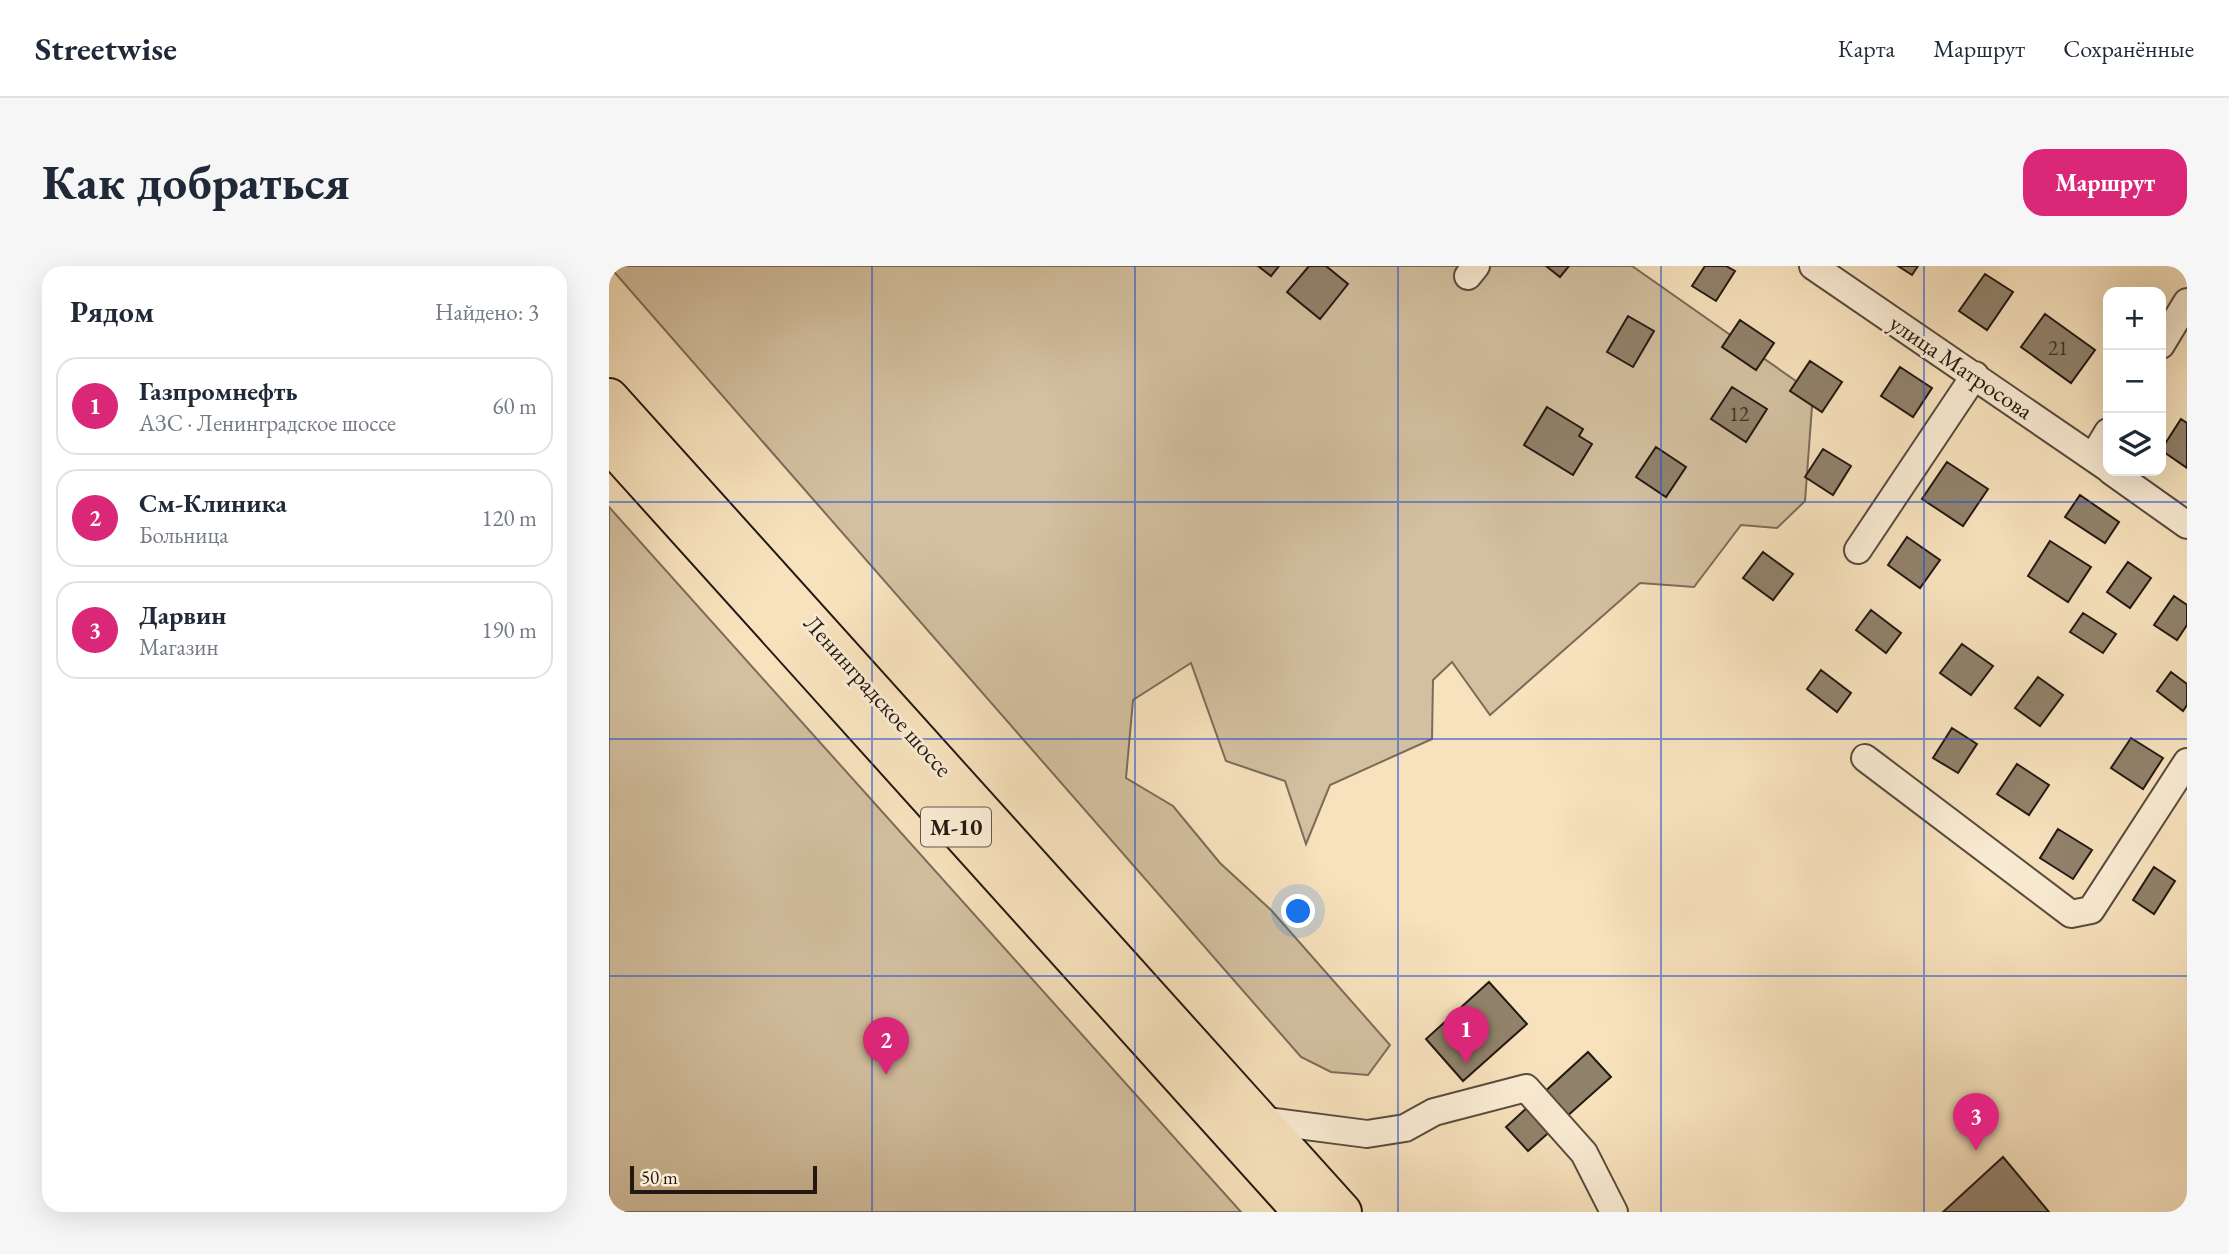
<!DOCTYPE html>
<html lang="ru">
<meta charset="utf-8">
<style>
body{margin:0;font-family:"EB Garamond",serif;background:#f6f6f7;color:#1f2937}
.controls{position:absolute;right:21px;top:21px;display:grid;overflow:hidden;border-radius:14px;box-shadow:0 7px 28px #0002}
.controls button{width:63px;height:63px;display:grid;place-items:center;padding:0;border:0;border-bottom:2px solid #e0e1e3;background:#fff;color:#1f2937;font:35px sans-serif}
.scale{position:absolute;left:21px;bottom:18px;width:187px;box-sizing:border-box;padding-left:7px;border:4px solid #231912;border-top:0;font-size:19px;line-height:24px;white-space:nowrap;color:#231912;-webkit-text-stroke:5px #faecd4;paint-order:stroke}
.you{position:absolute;left:690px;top:646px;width:24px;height:24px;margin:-18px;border:5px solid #fff;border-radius:50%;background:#1a73e8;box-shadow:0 0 0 10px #1a73e833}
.badge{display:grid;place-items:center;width:46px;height:46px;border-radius:50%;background:#db2777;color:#fff;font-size:23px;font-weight:700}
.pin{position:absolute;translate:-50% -58px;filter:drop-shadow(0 2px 4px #0008)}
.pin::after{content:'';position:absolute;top:37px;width:24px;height:21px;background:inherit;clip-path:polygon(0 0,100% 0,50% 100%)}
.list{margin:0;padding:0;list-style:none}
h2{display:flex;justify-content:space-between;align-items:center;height:91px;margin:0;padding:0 28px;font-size:30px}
h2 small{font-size:23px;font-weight:400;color:#747a83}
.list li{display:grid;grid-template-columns:46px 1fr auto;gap:21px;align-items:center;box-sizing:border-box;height:98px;margin:0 14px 14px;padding:0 14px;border:2px solid #e0e1e3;border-radius:21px}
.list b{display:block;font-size:26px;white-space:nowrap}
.list p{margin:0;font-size:23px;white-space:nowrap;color:#747a83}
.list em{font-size:23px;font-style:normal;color:#747a83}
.icon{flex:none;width:38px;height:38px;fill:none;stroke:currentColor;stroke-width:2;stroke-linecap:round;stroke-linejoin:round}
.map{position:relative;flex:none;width:1578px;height:946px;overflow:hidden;border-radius:21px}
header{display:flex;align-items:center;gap:42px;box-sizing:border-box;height:98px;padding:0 35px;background:#fff;border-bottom:2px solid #e0e1e3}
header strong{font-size:33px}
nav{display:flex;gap:38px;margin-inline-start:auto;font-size:24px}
.intro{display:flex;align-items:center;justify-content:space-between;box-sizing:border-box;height:168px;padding:0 42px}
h1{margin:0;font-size:49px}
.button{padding:18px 32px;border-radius:21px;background:#db2777;color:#fff;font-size:24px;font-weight:700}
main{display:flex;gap:42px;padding:0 42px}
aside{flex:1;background:#fff;border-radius:21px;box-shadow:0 7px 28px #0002}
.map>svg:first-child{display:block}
</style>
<header>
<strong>Streetwise</strong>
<nav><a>Карта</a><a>Маршрут</a><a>Сохранённые</a></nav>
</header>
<div class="intro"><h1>Как добраться</h1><a class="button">Маршрут</a></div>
<main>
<aside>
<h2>Рядом<small>Найдено: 3</small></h2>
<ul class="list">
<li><span class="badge">1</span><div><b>Газпромнефть</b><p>АЗС · Ленинградское шоссе</p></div><em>60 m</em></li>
<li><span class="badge">2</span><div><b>См-Клиника</b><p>Больница</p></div><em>120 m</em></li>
<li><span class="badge">3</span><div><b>Дарвин</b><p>Магазин</p></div><em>190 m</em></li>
</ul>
</aside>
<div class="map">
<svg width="1578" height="946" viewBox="0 0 1578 946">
<rect width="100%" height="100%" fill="#f7e2bd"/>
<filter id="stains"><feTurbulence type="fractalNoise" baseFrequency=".00286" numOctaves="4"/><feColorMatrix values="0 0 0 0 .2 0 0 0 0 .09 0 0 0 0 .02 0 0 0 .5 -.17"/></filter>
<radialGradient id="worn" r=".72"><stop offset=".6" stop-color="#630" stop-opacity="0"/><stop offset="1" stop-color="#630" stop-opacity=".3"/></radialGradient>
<!-- green -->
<path fill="#d3c0a0" stroke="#7b6c59" stroke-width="2" d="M0 0H1023L1204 127 1196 235 1168 262 1132 259 1085 321 1031 317 881 449 843 396 824 414 823 473 721 519 697 578 676 515 617 495 582 397 524 434 517 512 564 540 611 597 662 644 781 779 759 809 722 806 692 791Z
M0 241 632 946H0Z"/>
<!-- building -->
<path fill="#91826b" stroke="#231912" stroke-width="2" d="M649 0H670L662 10Z
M700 0H717L739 18 711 53 678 26Z
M937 0H960L951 11Z
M1096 0H1117L1126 5 1107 35 1083 20Z
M1289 0H1309L1303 9Z
M1376 8 1404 26 1378 64 1350 45Z
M1436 48 1486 84 1462 117 1412 81Z
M1019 50 1045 65 1024 101 998 86Z
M1131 54 1165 77 1147 104 1113 81Z
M1201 95 1233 116 1213 146 1181 125Z
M1291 101 1323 122 1304 151 1272 130Z
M1123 121 1158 143 1137 176 1102 153Z
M938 141 974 163 970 170 983 178 964 209 915 179Z
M1572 153 1578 157V202L1552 184Z
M1047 181 1077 201 1057 231 1027 211Z
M1214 183 1242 200 1224 229 1196 211Z
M1338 196 1379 223 1354 260 1313 233Z
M1471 229 1510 256 1496 277 1456 251Z
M1298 271 1331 294 1311 322 1279 299Z
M1441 275 1482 301 1459 336 1419 310Z
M1154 286 1184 308 1164 334 1134 312Z
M1519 296 1542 312 1521 342 1498 326Z
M1565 330 1578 339V359L1568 374 1545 359Z
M1262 344 1292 367 1277 387 1247 364Z
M1474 347 1507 368 1494 387 1461 366Z
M1353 378 1384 400 1362 429 1331 407Z
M1212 404 1242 427 1228 446 1198 423Z
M1562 406 1578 418V439L1574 445 1548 425Z
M1429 411 1454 429 1431 460 1406 442Z
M1343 462 1368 478 1349 507 1324 492Z
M1522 472 1554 492 1534 523 1502 502Z
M1408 498 1440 519 1420 549 1388 528Z
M1449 563 1483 584 1464 613 1431 592Z
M1545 601 1566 615 1545 648 1524 634Z
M880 716 918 758 854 815 817 773Z
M979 786 1002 811 919 885 897 861Z
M1394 891 1440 946H1334Z"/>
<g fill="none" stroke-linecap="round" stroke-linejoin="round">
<!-- minor casing -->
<g stroke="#584b3d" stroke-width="30">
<path id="minor" d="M1204 0 1499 202
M859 10 867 0
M1552 79 1578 36
M1484 191 1499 166
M1502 205 1578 259
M1249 284 1366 109
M1256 492 1462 648 1482 644 1578 496
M651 854 758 868 796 862 825 846 917 822 975 887 1005 946"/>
</g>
<!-- highway casing -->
<g stroke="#231912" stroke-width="42">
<path id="highway" d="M0 132 733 946
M0 176 694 946"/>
</g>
<!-- minor -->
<use href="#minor" stroke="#faecd4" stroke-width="26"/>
<!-- highway -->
<use href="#highway" stroke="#f7e2bd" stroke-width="38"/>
</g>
<!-- grid -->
<path fill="none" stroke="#1d4ed8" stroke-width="2" stroke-opacity="0.55" d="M263 0V946M526 0V946M789 0V946M1052 0V946M1315 0V946M0 236H1578M0 473H1578M0 710H1578"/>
<g text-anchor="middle" stroke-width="6" stroke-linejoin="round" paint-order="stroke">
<!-- number labels -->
<g font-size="21" fill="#3e3328">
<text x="1449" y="89">21</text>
<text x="1130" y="155">12</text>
</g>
<!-- shield labels -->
<rect fill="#faecd4" stroke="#64584c" stroke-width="2" x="312" y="541.5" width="70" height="39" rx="5"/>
<g font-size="23" font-weight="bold" fill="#231912">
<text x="347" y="569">М-10</text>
</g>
<!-- street labels -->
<g font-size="24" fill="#231912" stroke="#faecd4">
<text transform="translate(1352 101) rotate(34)" y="8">улица Матросова</text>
<text transform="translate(269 430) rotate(48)" y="8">Ленинградское шоссе</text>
</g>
</g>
<rect width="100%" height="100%" filter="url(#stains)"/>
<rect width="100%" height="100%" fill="url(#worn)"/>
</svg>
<div class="controls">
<button>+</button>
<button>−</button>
<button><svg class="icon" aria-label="layers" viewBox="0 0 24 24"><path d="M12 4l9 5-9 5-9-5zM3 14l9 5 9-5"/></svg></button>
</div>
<div class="scale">50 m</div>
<div class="you"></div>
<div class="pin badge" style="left:857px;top:798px">1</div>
<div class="pin badge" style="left:277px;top:809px">2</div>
<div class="pin badge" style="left:1367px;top:885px">3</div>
</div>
</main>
